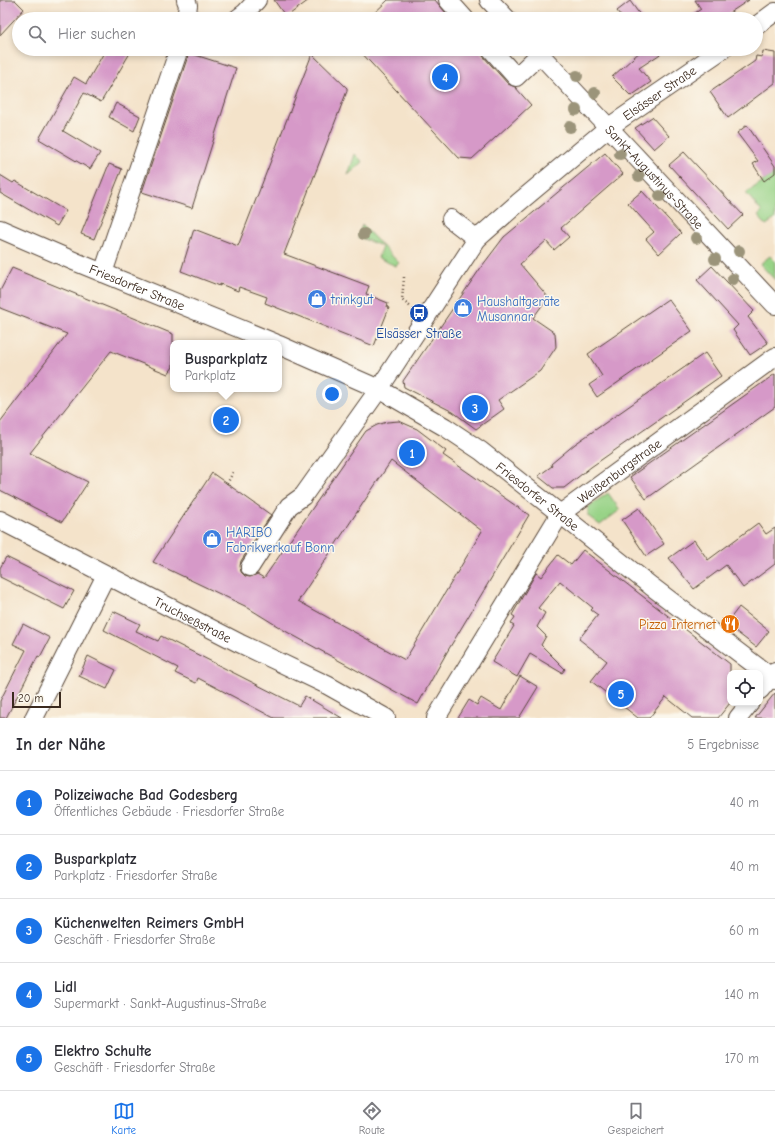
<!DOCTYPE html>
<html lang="de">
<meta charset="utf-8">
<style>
body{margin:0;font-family:"Comic Neue",sans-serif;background:#f2f2f3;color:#2b2b33}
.controls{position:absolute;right:12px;bottom:12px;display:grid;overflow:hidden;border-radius:8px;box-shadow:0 2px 6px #0003}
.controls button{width:36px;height:36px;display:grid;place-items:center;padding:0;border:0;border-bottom:1px solid #e1e1e2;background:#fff;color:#2b2b33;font:20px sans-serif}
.scale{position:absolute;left:12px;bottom:10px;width:49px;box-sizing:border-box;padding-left:4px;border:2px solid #3b2a1e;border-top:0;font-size:11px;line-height:14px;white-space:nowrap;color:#3b2a1e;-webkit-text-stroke:3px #fbf7ec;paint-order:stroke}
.you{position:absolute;left:332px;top:394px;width:14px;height:14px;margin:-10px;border:3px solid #fff;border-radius:50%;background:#1a73e8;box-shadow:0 0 0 6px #1a73e833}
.badge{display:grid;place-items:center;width:26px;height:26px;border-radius:50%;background:#1a73e8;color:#fff;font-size:13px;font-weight:700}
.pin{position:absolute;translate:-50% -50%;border:2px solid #fff;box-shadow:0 1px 4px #0006}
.popup{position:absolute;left:170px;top:340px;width:112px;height:52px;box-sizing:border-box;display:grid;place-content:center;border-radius:8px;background:#fff;filter:drop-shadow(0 1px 3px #0005);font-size:13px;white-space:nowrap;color:#7c7c81}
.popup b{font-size:15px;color:#2b2b33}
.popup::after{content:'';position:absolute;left:50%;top:100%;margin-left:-8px;border:8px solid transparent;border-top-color:#fff}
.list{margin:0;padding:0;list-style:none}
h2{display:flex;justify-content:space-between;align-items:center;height:52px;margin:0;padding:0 16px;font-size:17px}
h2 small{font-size:13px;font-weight:400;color:#7c7c81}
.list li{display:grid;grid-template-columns:26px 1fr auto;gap:12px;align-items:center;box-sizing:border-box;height:64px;padding:0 16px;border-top:1px solid #e1e1e2}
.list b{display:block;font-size:15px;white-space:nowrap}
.list p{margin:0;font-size:13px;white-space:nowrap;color:#7c7c81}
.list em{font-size:13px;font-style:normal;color:#7c7c81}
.icon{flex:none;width:22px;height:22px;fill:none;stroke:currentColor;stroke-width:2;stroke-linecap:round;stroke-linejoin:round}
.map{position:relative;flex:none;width:775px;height:718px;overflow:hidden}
.search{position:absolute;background:#fff;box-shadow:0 2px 6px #0003;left:12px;right:12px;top:12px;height:44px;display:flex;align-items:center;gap:10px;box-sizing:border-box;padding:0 14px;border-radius:22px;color:#7c7c81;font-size:15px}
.sheet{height:372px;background:#fff}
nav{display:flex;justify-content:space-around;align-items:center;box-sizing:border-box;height:56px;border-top:1px solid #e1e1e2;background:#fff;font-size:11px;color:#7c7c81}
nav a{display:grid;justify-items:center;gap:2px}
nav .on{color:#1a73e8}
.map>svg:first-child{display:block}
</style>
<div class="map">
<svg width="775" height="718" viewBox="0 0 775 718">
<rect width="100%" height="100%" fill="#fbf7ec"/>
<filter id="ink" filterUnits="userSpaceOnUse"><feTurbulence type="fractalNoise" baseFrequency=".025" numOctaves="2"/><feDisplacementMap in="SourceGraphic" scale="8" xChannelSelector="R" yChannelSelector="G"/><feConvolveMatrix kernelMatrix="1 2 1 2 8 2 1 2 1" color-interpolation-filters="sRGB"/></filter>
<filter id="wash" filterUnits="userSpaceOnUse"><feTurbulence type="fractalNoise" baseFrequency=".012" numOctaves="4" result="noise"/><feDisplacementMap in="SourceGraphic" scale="16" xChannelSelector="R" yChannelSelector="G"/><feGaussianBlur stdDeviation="0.9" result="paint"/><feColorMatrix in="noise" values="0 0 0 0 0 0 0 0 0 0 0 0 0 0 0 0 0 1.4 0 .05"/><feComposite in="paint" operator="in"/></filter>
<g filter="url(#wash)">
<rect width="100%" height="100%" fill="#f4e3ca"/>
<!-- green -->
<path fill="#98d387" stroke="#6a7e52" d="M355 154 363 162 348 175Z
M775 173V219L766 225 758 216 762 212 746 193Z
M362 225 399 263 396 266 378 258 382 246 358 237Z
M770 256 775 261V280L760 264Z
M608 493 620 510 600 525 588 516V507Z"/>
<g id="blocks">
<!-- building -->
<path fill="#d699c8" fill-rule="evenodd" d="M0 0H15L24 9 0 35Z
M274 0H309L286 17Z
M388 0H435L451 19H368Z
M695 0H749L720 19H686L701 9Z
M630 1 643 19H623L617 11Z
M106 49H122L130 53 101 102 84 93 63 131 100 153 90 169 39 139 74 77 86 84Z
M358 49H480L483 56 508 84 515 87 531 105 472 159 459 158Z
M643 49H668L639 68 651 82 631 96 612 77Z
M763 51 775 53V83L728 118 710 92 755 61 756 56 762 57Z
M189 53 236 68 192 208 142 192Z
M312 54 347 88V91L284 254 369 286 366 294 388 303 387 307 389 308 374 346 265 303 267 297 239 287 238 291 220 284V286L181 271 194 229 238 246Z
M116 103 140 116 134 131 109 117Z
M652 117 669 136 654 149 635 128Z
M747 125 775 166V173L764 181 753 164 758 161 737 133Z
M684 152 743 215 728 229 669 165Z
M605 153 623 174 561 228 569 237 554 250 546 241 520 264 548 297 533 318 555 333 556 347 540 371 498 400 504 409 476 429 453 412 404 387 403 381 482 266 504 237Z
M109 164 122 169 94 239 81 234Z
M0 175 13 183 15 181 66 211 57 226 0 193Z
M642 191 681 233 659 254 646 239 654 232 628 203Z
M712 266 754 311 748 317 768 343 750 355 733 330 738 325 697 280Z
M12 268 173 334V367L168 374 111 351 30 453 88 482 62 522 0 490V422L67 334 0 308V291Z
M668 299 692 331 597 397 589 385 602 376 588 354Z
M705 353 721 376 591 467 564 488H553L538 476 552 466 551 464 575 444Z
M775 374V407L646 499 630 477Z
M399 421 417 429 446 451 443 455 529 515 447 652 418 704 287 632 245 606 153 562 212 473 271 515 241 561 240 566 241 572 245 576 250 577 257 574 264 578 366 431 377 425 387 422ZM391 461 482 531 405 660 298 601Z
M639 508 664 544 646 556 622 520Z
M758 523 766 534 775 528V564L743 588 726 565 694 589 669 558 694 540 708 560Z
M583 550 730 664V703L718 718H692L666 697 649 718H638L591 681 607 661 579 639 598 615 591 610 593 608 560 581 538 608 545 613 537 627 546 636 541 645 565 669 562 673 530 654 517 677 492 662 514 626 511 624 515 617 512 615 536 573 541 577 558 555 571 565Z
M6 557 74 591 64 609 0 577V568Z
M739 607 769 631 756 647 726 624Z
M113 611 140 624 136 631 158 641 161 636 299 706 305 696 342 718H274L198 678 196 683 175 673 178 668 104 630Z
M23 624 50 638 40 657 38 656 6 718H0V701L26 650 13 644Z
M88 656 116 670 107 689 79 676Z
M520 676 538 687 519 718H458L469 700 477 705 481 698 501 710Z
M775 693V718H755Z"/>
</g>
</g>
<g filter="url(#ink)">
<use href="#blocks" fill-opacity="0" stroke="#574638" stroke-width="1"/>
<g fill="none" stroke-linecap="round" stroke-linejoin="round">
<!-- minor casing -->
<g stroke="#574638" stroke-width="20">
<g id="minor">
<path d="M448 0 465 19"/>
<path d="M489 0 507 19"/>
<path d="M186 19 188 5 186 0"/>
<path d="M237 19 245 13 257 0"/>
<path d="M756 26 775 12"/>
<path d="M491 49 516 77 540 54"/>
<path id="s1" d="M535 49 775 305"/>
<path d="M451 219 477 239"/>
<path id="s2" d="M0 229 76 262 275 343"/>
<path d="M103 273 179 49"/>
<path id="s3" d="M279 345 379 389 445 427 481 451 651 586 775 680"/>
<path id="s4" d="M0 520 239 643 327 685 386 718"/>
<path id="s5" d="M250 567 289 506 303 496 379 389 477 239 518 203 609 127 723 49"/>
<path d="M760 690 775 672"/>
<path d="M34 718 106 575"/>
<path id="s6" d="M436 718 560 514 775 357"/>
<path d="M738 718 750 703"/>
</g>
</g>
<!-- path -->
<path stroke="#574638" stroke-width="2.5" stroke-dasharray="1 3" stroke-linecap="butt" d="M404 277 402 300 412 308
M227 484 233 472"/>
<!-- minor -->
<use href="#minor" stroke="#fff" stroke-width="18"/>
</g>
<!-- trees -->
<g fill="#9b947a">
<circle cx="577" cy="76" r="6"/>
<circle cx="595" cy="93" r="6"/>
<circle cx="576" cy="110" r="6"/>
<circle cx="570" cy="127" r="6"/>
<circle cx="620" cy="154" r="6"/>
<circle cx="639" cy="176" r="6"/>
<circle cx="660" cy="196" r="6"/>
<circle cx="364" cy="234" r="6"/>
<circle cx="696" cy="238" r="6"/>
<circle cx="739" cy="251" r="6"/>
<circle cx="715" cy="259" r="6"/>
<circle cx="733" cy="279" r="6"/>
</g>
</g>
<!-- icons -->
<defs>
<g id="shop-disc" transform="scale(1)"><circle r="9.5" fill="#3f7fe0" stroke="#fbf7ec"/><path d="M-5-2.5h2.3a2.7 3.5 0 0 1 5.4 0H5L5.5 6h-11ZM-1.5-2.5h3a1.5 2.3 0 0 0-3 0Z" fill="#fff"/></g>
<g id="bus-disc" transform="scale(1)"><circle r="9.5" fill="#1a4fb4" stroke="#fbf7ec"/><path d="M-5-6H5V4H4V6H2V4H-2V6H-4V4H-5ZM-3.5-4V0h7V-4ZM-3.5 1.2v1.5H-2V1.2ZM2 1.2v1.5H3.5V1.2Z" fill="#fff"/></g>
<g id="restaurant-disc" transform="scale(1)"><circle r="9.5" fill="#e8710a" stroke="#fbf7ec"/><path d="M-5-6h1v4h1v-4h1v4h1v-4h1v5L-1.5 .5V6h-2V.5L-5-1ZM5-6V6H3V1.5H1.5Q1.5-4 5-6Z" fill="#fff"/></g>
</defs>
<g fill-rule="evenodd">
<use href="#shop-disc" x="317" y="299"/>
<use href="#shop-disc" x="463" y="308"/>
<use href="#bus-disc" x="419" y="313"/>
<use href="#shop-disc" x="212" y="539"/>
<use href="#restaurant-disc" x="730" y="624"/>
</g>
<g text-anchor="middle" stroke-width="3" stroke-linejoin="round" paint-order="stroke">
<!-- street labels -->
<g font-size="13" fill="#3b2a1e" stroke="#fbf7ec">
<text dy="5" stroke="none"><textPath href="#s5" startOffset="634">Elsässer Straße</textPath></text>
<text dy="5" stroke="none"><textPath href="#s1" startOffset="175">Sankt-Augustinus-Straße</textPath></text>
<text dy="5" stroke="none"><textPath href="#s2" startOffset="149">Friesdorfer Straße</textPath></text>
<text dy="5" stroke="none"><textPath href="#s6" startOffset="312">Weißenburgstraße</textPath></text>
<text dy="5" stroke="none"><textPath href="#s3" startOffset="301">Friesdorfer Straße</textPath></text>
<text dy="5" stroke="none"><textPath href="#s4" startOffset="217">Truchseßstraße</textPath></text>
</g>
<!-- shop labels -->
<g font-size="13" fill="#366cbe" stroke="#fbf7ec" text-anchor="start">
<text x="331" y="304">trinkgut</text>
<text x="477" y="306">Haushaltgeräte<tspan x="477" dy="15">Musannar</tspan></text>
<text x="226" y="537">HARIBO<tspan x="226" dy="15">Fabrikverkauf Bonn</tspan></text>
</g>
<!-- transit labels -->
<g font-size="13" fill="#164399" stroke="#fbf7ec">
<text x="419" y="338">Elsässer Straße</text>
</g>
<!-- food labels -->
<g font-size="13" fill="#c56008" stroke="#fbf7ec" text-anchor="end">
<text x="716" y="629">Pizza Internet</text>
</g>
</g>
</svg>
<div class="controls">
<button><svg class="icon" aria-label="locate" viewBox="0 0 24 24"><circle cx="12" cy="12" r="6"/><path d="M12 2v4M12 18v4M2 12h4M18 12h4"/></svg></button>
</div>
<div class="scale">20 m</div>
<div class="you"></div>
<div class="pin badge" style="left:412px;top:453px">1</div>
<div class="pin badge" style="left:226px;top:420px">2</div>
<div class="popup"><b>Busparkplatz</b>Parkplatz</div>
<div class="pin badge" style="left:475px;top:408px">3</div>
<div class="pin badge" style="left:445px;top:77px">4</div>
<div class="pin badge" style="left:621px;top:694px">5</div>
<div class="search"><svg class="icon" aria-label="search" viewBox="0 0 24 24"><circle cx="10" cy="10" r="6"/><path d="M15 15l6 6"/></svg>Hier suchen</div>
</div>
<section class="sheet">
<h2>In der Nähe<small>5 Ergebnisse</small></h2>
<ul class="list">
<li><span class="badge">1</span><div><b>Polizeiwache Bad Godesberg</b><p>Öffentliches Gebäude · Friesdorfer Straße</p></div><em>40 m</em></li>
<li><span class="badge">2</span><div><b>Busparkplatz</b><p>Parkplatz · Friesdorfer Straße</p></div><em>40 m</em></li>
<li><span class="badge">3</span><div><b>Küchenwelten Reimers GmbH</b><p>Geschäft · Friesdorfer Straße</p></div><em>60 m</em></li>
<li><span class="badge">4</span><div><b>Lidl</b><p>Supermarkt · Sankt-Augustinus-Straße</p></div><em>140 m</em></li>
<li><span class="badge">5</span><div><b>Elektro Schulte</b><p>Geschäft · Friesdorfer Straße</p></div><em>170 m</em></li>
</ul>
</section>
<nav>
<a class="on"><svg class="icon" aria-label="map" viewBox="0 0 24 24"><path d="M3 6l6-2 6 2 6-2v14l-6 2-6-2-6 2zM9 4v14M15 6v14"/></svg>Karte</a>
<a><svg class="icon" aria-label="directions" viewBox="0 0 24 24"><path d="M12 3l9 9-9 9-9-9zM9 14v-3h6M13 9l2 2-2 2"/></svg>Route</a>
<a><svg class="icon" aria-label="saved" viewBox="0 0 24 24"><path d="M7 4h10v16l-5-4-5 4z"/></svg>Gespeichert</a>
</nav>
